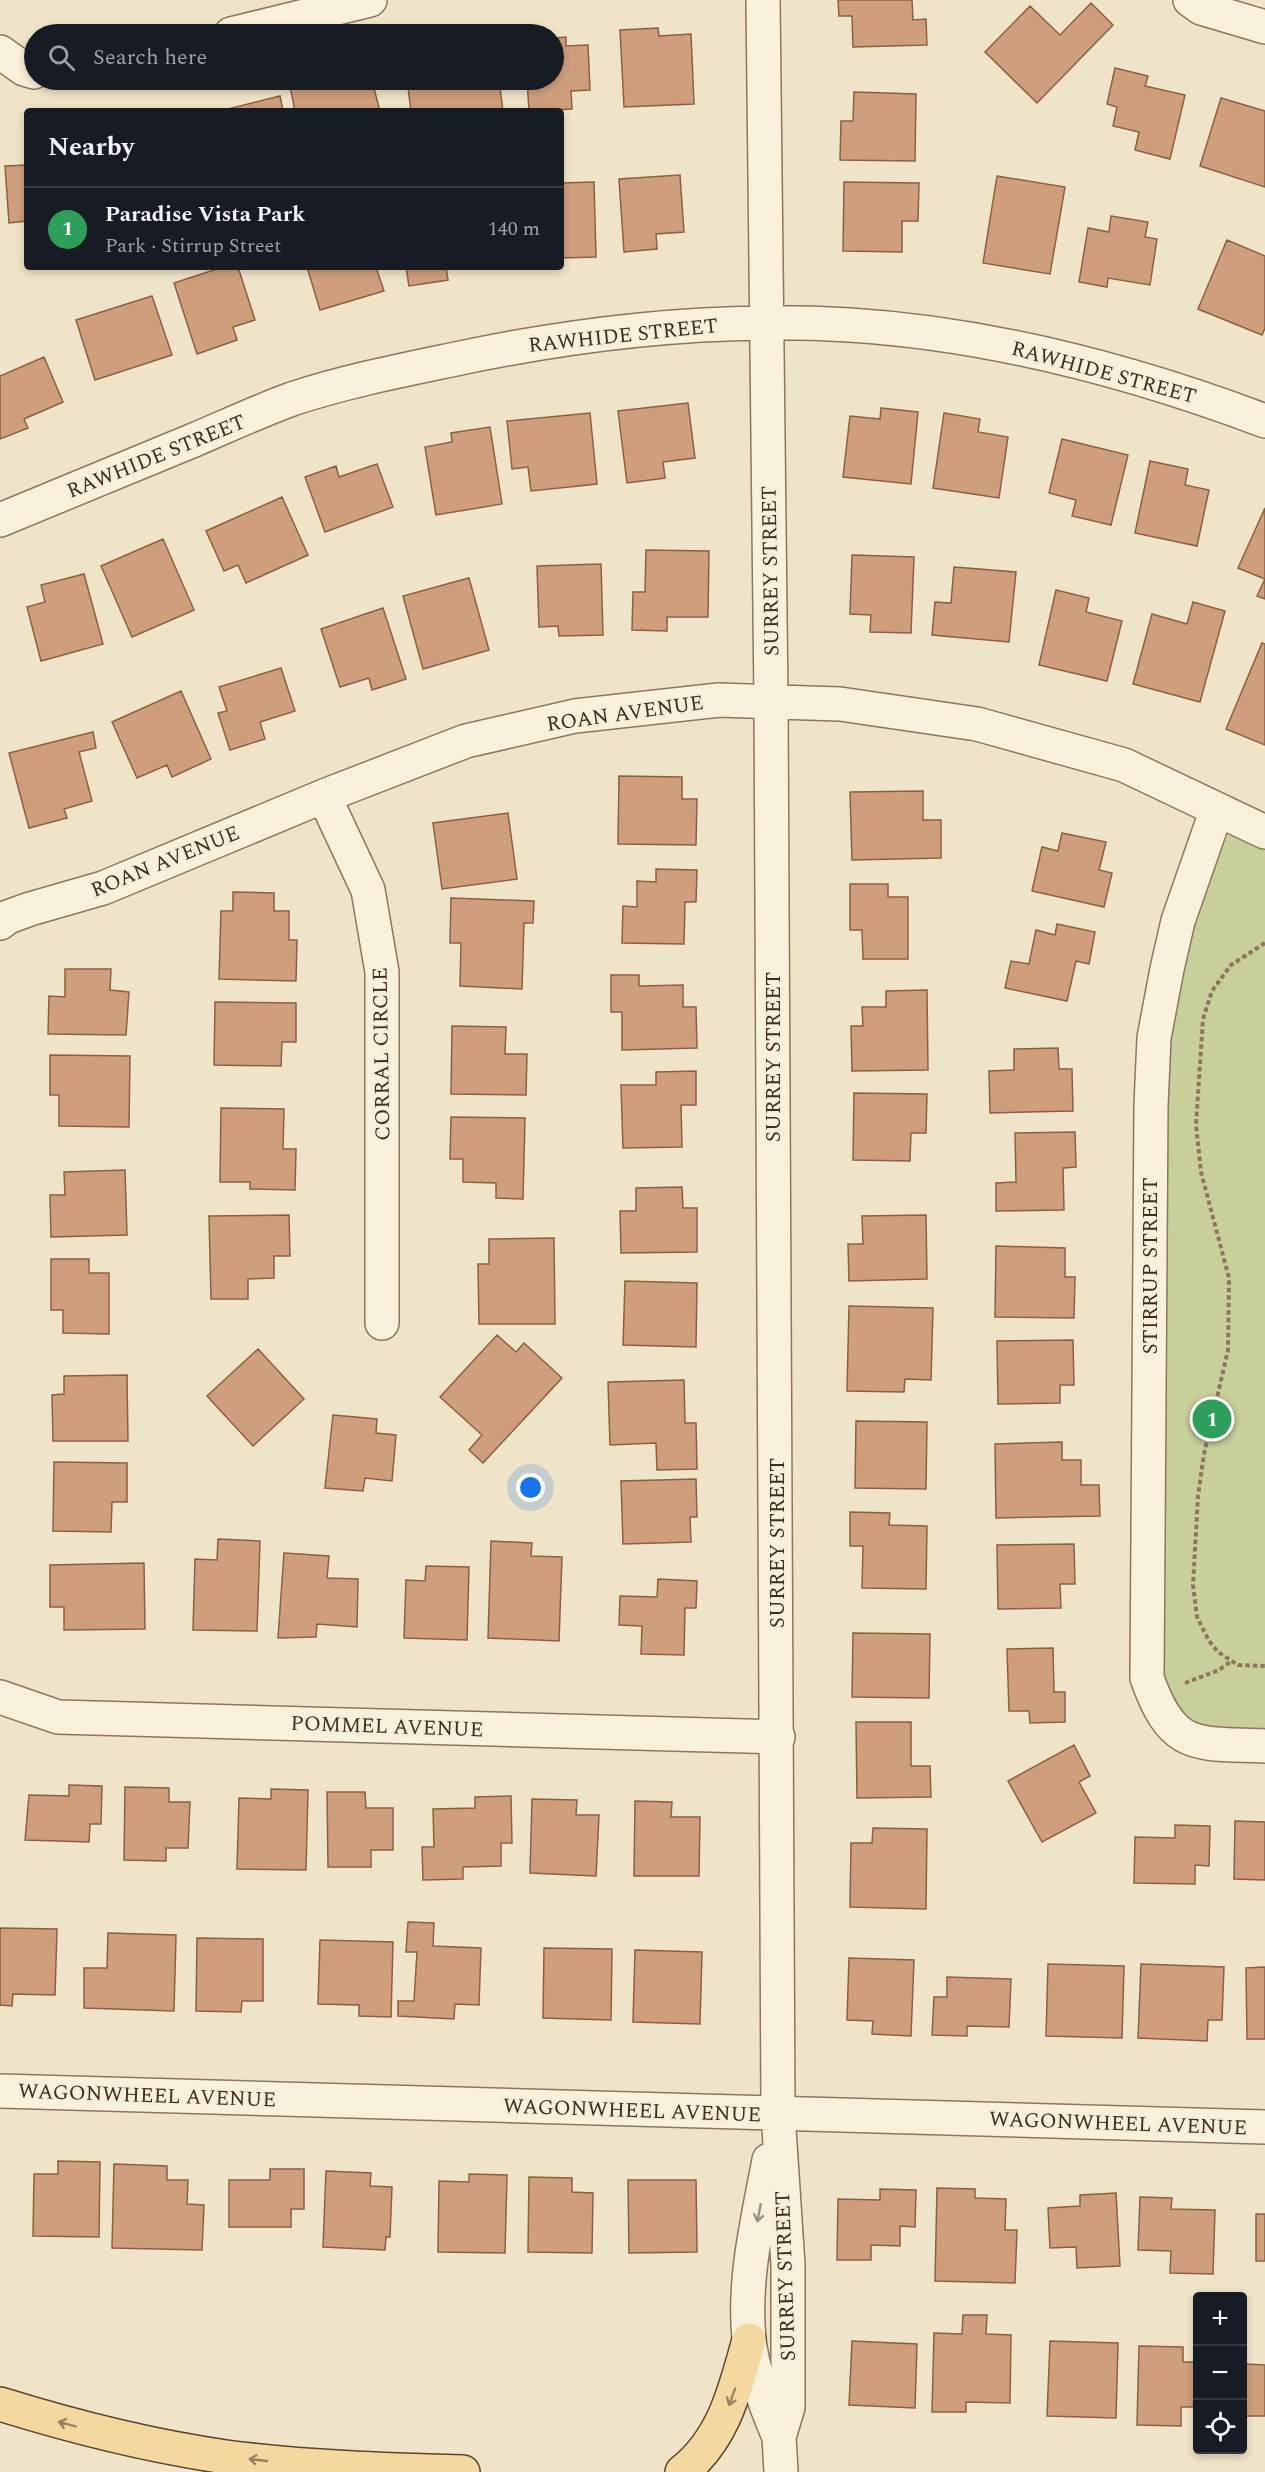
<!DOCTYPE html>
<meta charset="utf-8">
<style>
body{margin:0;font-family:Spectral,serif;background:#20242c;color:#f1f3f6}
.controls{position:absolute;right:18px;bottom:18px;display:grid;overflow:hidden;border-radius:6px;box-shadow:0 3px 9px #0003}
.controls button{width:54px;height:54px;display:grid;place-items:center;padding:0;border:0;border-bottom:2px solid #363941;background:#171b24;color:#f1f3f6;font:30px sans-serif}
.you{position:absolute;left:531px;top:1488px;width:21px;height:21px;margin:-15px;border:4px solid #fff;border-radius:50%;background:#1a73e8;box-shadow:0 0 0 9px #1a73e833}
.badge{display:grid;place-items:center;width:39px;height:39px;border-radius:50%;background:#0f766e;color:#fff;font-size:20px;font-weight:700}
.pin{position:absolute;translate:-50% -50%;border:3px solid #fff;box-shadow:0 2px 6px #0006}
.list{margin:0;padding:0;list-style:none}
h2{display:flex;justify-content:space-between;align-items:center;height:78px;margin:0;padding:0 24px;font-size:26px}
h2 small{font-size:20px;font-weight:400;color:#9ea1a6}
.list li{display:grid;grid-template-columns:39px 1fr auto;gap:18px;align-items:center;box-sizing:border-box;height:84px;padding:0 24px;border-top:2px solid #363941}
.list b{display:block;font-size:22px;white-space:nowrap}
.list p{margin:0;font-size:20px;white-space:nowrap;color:#9ea1a6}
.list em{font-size:20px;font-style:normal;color:#9ea1a6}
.icon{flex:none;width:33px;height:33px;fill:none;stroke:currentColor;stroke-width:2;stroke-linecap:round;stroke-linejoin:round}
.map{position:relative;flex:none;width:1265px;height:2472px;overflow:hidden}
.search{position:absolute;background:#171b24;box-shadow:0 3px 9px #0003;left:24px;top:24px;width:540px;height:66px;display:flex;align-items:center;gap:15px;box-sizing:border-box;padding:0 21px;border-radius:33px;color:#9ea1a6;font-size:22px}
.panel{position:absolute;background:#171b24;box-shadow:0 3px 9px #0003;left:24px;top:108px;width:540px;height:162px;border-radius:6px}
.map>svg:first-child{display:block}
</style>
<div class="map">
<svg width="1265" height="2472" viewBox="0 0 1265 2472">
<rect width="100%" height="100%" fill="#f0e4c8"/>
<!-- green -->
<path fill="#c9cf9b" d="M1234 820 1265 835V1747L1198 1744 1159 1710 1157 1128 1180 949Z"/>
<!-- building -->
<path fill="#cf9f7d" stroke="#8d5f41" stroke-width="1.5" d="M838 0H912L913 20 926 19 927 45 853 47 852 16H839Z
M1091 3 1113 25 1037 103 985 52 1030 6 1060 35Z
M658 28 659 36 691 34 694 104 624 107 620 30Z
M566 37V46L588 45 590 90 571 91 572 109 529 111 527 80H554V38Z
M1115 68 1148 76 1145 86 1185 95 1170 159 1135 150 1139 132 1113 126 1117 107 1107 104Z
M318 80H347L349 86 372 81 380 111H295L290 86Z
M407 80H499L503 111H411Z
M854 92 916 94 915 161 840 160 841 121H853Z
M280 96 283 111H220Z
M1221 98 1265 111V187L1200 166Z
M27 165V221L9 223 5 166Z
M680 175 684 232 656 234 657 249 624 252 619 179Z
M997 176 1065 187 1050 274 983 263Z
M594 182 596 257 561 258V183Z
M844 182 919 183 918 221H902V252L843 251Z
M1111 216 1148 222 1145 237 1157 239 1150 285 1108 278 1107 287 1079 282 1088 228 1109 232Z
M1227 240 1265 256V328L1262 335 1198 309Z
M223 267H238L255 320 233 327 237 340 197 354 174 283Z
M307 267H376L384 291 320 310Z
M406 267H446L448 280 409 286Z
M152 296 172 355 95 380 76 320Z
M44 357 63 402 24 419 28 428 0 439V376Z
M688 403 695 458 663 462 665 478 627 483 618 411Z
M881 408 918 412 911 484 843 477 850 416 880 419Z
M590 413 597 484 531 491 528 467 512 469 507 421Z
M944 413 980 419 978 432 1008 437 999 498 933 488Z
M490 427 502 504 436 515 425 447 452 442 451 433Z
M1062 439 1128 455 1111 525 1072 516 1076 500 1049 493Z
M1150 461 1188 469 1185 485 1209 490 1197 546 1135 533Z
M377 464 393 507 325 532 305 477 336 466 339 477Z
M282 497 308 555 246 583 238 565 224 571 206 531Z
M1265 508V599L1257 596 1265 579 1238 568Z
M163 539 194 610 132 637 101 566Z
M646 550 709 551 708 617H667V631L632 630 633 592H645Z
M852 555 914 557 911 633 870 632 871 615 850 614Z
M601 564 603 635 559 636 558 626 539 627 537 566Z
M954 567 1016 572 1009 642 932 635 935 602 951 603Z
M84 574 103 644 41 661 27 607 45 602 41 585Z
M469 578 489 650 423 669 403 596Z
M1056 590 1089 598 1086 612 1122 621 1107 681 1039 665Z
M1193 602 1225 611 1200 702 1133 684 1152 614 1187 624Z
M383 608 406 679 372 690 369 678 340 687 321 629Z
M1262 643 1265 644V745L1226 729Z
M281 668 295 711 260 722 265 739 230 750 218 713 227 711 219 687Z
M181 691 211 759 172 777 167 765 137 778 112 722Z
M93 732 96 748 79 752 92 801 64 809 67 818 29 828 9 753Z
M619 776 682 777V799H697L696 845 618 844Z
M923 791V820H941V858L852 860 850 792Z
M508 813 517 879 442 889 433 823Z
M1062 833 1106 842 1099 870 1112 873 1104 907 1032 891 1042 847 1058 851Z
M656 869 697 870 696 902H685L684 944 622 943 623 906 637 907V881L656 882Z
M850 884H888V897H908V959H863L862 930H850Z
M233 892 274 893V911H289V940H297L296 981 219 979 221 911H233Z
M451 898 534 901 533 923H524L522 989 460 986 461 943H450Z
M1057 924 1095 932 1089 964 1076 961 1067 1001 1005 988 1011 961 1029 964 1036 930 1055 935Z
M65 969H111L110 990 129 992 126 1035 48 1034 49 996 65 997Z
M611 975H639V986L683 985V1007H696L697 1048 622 1050V1012H611Z
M927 990 928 1070 852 1071 851 1026H863L862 1007H886V991Z
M215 1002 296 1003V1042H282L281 1066 214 1065Z
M452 1026 506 1027 505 1054H527L526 1095 451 1094Z
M1058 1048 1059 1069H1072L1073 1111 990 1113 989 1071 1014 1070V1049Z
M50 1055 130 1056 129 1127 59 1126V1095H50Z
M696 1071V1105H681L682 1147 623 1148 621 1085H656V1072Z
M854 1093 927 1094 926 1133H911L910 1161 853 1160Z
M221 1108 284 1109 283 1149H296L295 1190 250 1189V1182H220Z
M451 1117 525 1118 523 1199 496 1198V1183L463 1182V1159H450Z
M1075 1132 1076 1167 1063 1168 1064 1210 996 1211V1183L1016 1182 1015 1133Z
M125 1170 127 1235 51 1237 50 1195H65L64 1172Z
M682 1187 683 1208H697V1252L621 1253 620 1211H636V1188Z
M289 1215 290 1256H274V1278L248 1279V1299H211L209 1216Z
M926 1215 927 1279 849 1281 848 1244H863L862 1216Z
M554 1238 555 1324H479L478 1264H489V1239Z
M996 1246 1065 1248V1277H1075L1074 1318 995 1317Z
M51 1259H89V1273H109V1334L63 1333V1310H51Z
M625 1281 697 1283 696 1347 623 1345Z
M849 1306 933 1308 931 1380 905 1379 904 1392 847 1391Z
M497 1335 516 1352 524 1343 562 1378 483 1463 469 1450 482 1435 440 1397Z
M1073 1340 1074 1385H1060V1403L998 1404 997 1341Z
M258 1349 304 1399 253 1446 207 1396Z
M127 1375 128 1441H53L52 1395 64 1394V1376Z
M684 1380 685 1423H696L697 1469 657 1470 656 1443 610 1445 608 1382Z
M333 1415 377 1419 376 1433 396 1435 392 1481 365 1478 363 1491 325 1488Z
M856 1421 927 1422 926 1489 855 1488Z
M1062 1442V1460H1081V1485H1099L1100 1516 996 1518 995 1444Z
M54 1462 127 1463V1502H112L111 1532 53 1531Z
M696 1479 697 1517H690L691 1542 623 1544 621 1481Z
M850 1512 890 1513 889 1525 927 1526 926 1589 862 1588 863 1546H850Z
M218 1539 260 1541 257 1631 193 1630 195 1559 217 1560Z
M491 1541 532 1543 531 1556 562 1557 559 1641 488 1638Z
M1074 1544 1075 1584H1060L1061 1608 998 1609 997 1545Z
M284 1553 329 1556 327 1578 358 1579 357 1627 317 1624 316 1637 278 1638Z
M144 1563 145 1629 64 1630V1607H50V1565Z
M426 1566 469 1567 467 1640 404 1638 406 1580 425 1581Z
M658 1579 697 1581 696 1608H685L684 1655 641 1654 642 1626 619 1625 620 1596 657 1597Z
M853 1633 930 1634 929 1698 852 1697Z
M1053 1648 1054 1692H1065V1722L1030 1723 1029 1711H1009L1007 1649Z
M856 1722H911V1766H930L931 1797 857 1798Z
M1074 1745 1090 1776 1079 1782 1096 1813 1042 1842 1008 1781Z
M69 1785 102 1786 101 1824H90L89 1842 25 1840 29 1795 69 1796Z
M125 1787 169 1788V1802H190L188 1848H166V1861L124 1860Z
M271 1789 308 1790 306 1870 237 1869 239 1798 271 1799Z
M327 1792H365L366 1808H393V1850H371V1867H328Z
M511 1796 512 1843H501V1866L463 1867V1879L423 1880 422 1847H434L433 1809 475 1808V1797Z
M532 1799 577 1800 576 1815H599L596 1876 530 1873Z
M635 1801 672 1802 671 1817H700L699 1876H634Z
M1235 1821 1265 1822V1880L1234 1879Z
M1175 1825 1210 1826 1209 1866 1195 1865V1884L1134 1883 1135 1837 1175 1838Z
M873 1828 927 1829 926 1909 850 1907 851 1843H872Z
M408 1922 434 1923 433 1946 481 1948 479 2005 455 2004 454 2019 398 2016V2001H414L417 1952H406Z
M0 1928 57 1929 55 1995 13 1994 12 2006 0 2005Z
M108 1933 176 1935 174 2011 84 2008V1968H107Z
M197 1938 263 1939V2001H242L241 2012 196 2011Z
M320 1940 393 1942 391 2017 359 2016V2005L318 2004Z
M544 1948 612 1949 611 2020 543 2018Z
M635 1950 702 1952 700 2024 633 2022Z
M849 1958 914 1960 911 2036 872 2034 873 2021 847 2020Z
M1048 1964 1124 1966 1122 2038 1046 2036Z
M1141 1964 1224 1967 1222 2020H1208L1207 2041 1138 2038Z
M1265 1967V2039H1247L1246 1968Z
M947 1977 1011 1979 1009 2027 967 2026V2036L932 2035 934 1997H947Z
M58 2161 100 2162 99 2237 33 2236 34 2174H58Z
M114 2164 167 2166V2180H188L187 2204 204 2205 202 2250 112 2248Z
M270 2169H304V2209H291V2227H229V2180H270Z
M326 2171 371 2173 370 2186 392 2187 390 2237H386L385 2250 323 2247Z
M469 2174 507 2175 505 2253 438 2252 439 2181 469 2182Z
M529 2177 572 2178V2192L593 2193 592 2253 528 2252Z
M628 2180H696L697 2252 629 2253Z
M937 2188 975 2189V2198L1006 2199 1005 2230H1017L1015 2283 935 2281Z
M880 2189 916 2190 915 2227 900 2226V2246L871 2245V2260H837L838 2199 880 2200Z
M1116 2193 1120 2266 1077 2268 1076 2247 1050 2248 1048 2208 1080 2206V2195Z
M1140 2197 1172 2198 1171 2209 1215 2210 1213 2274 1170 2273 1171 2251 1138 2250Z
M1256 2214H1265V2261H1256Z
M963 2315H987L986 2334 1011 2335 1010 2403 966 2402V2412H932L934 2333 962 2334Z
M852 2341 917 2344 915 2408 849 2405Z
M1050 2341 1118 2343 1116 2418 1047 2416Z
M1139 2346 1183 2347V2362H1198V2407H1181V2426L1137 2425Z
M1245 2364 1265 2365V2416H1244Z"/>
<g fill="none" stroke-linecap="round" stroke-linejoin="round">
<!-- minor casing -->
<g stroke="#8d765c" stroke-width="36">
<path id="minor" d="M763 0 771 700 778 2114 788 2265V2407L779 2437 781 2472
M1190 0 1201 8 1265 27
M231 34 370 0
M0 52 24 69 34 72
M0 520C65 493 130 467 194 440 227 426 259 411 292 399 343 382 398 371 451 360 581 332 717 317 850 325 992 334 1132 371 1265 421
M324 796 368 890 382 972V1323
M1217 809 1178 921 1167 969 1154 1038 1151 1105 1147 1678C1173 1751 1195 1743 1265 1746
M0 923 8 917 30 909 103 888 324 796 466 741 575 716 719 700 840 704 977 724 1124 765 1265 832
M0 1697 58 1717 778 1737
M0 2091 1265 2127
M769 2160C758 2219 743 2279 749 2339 752 2369 767 2409 779 2437"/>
</g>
<!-- primary casing -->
<g stroke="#5b4430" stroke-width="36">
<path id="primary" d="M0 2404C74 2427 149 2446 226 2457 305 2467 384 2470 463 2472
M682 2472C724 2439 735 2390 749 2340"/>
</g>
<!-- path -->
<path stroke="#8d765c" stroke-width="4" stroke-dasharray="4.5 3" stroke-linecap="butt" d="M1265 943 1231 965 1212 991 1203 1019 1196 1125 1201 1172 1229 1278 1228 1350 1204 1454 1198 1496 1193 1585 1197 1617 1209 1641 1218 1652 1238 1665 1265 1666
M1185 1683 1219 1670 1230 1662"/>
<!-- minor -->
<use href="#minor" stroke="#faf1dc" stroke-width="33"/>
<!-- primary -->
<use href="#primary" stroke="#f3d9a0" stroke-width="33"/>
</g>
<!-- one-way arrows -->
<defs><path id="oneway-shaft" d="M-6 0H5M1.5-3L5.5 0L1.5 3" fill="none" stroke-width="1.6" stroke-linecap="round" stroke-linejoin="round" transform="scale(1.5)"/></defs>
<use stroke="#9c907e" href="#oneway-shaft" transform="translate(759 2213) rotate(101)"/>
<g stroke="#988460">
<use href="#oneway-shaft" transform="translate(732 2397) rotate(110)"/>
<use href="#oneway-shaft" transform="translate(67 2424) rotate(-165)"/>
<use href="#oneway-shaft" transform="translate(258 2460) rotate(-174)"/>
</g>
<g text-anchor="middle" stroke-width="4.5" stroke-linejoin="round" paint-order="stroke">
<!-- street labels -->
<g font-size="21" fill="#3d2e20" stroke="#f7eed8">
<text transform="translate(623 335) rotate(-6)" y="7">RAWHIDE STREET</text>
<text transform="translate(1104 372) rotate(15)" y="7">RAWHIDE STREET</text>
<text transform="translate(156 456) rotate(-22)" y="7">RAWHIDE STREET</text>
<text transform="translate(770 571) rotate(-91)" y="7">SURREY STREET</text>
<text transform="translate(625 713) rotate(-8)" y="7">ROAN AVENUE</text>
<text transform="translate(165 861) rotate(-22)" y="7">ROAN AVENUE</text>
<text transform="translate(381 1054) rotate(-91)" y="7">CORRAL CIRCLE</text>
<text transform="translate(773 1057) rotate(-90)" y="7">SURREY STREET</text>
<text transform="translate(1150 1266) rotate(-90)" y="7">STIRRUP STREET</text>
<text transform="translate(777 1543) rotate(-90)" y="7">SURREY STREET</text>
<text transform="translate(387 1726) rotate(2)" y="7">POMMEL AVENUE</text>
<text transform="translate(147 2095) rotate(2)" y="7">WAGONWHEEL AVENUE</text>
<text transform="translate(632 2110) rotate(2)" y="7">WAGONWHEEL AVENUE</text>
<text transform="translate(1118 2123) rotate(2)" y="7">WAGONWHEEL AVENUE</text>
<text transform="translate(785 2276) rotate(-92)" y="7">SURREY STREET</text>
</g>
</g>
</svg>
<div class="controls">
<button>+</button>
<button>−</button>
<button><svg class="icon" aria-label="locate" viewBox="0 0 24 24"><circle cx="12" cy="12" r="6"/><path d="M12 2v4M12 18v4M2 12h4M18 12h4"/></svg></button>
</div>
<div class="you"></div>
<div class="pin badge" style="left:1212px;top:1419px;background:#2e9e5b">1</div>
<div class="search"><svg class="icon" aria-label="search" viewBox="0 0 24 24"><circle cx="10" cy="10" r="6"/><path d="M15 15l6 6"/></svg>Search here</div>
<section class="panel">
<h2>Nearby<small></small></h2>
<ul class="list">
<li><span class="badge" style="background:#2e9e5b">1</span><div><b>Paradise Vista Park</b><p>Park · Stirrup Street</p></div><em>140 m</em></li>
</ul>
</section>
</div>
